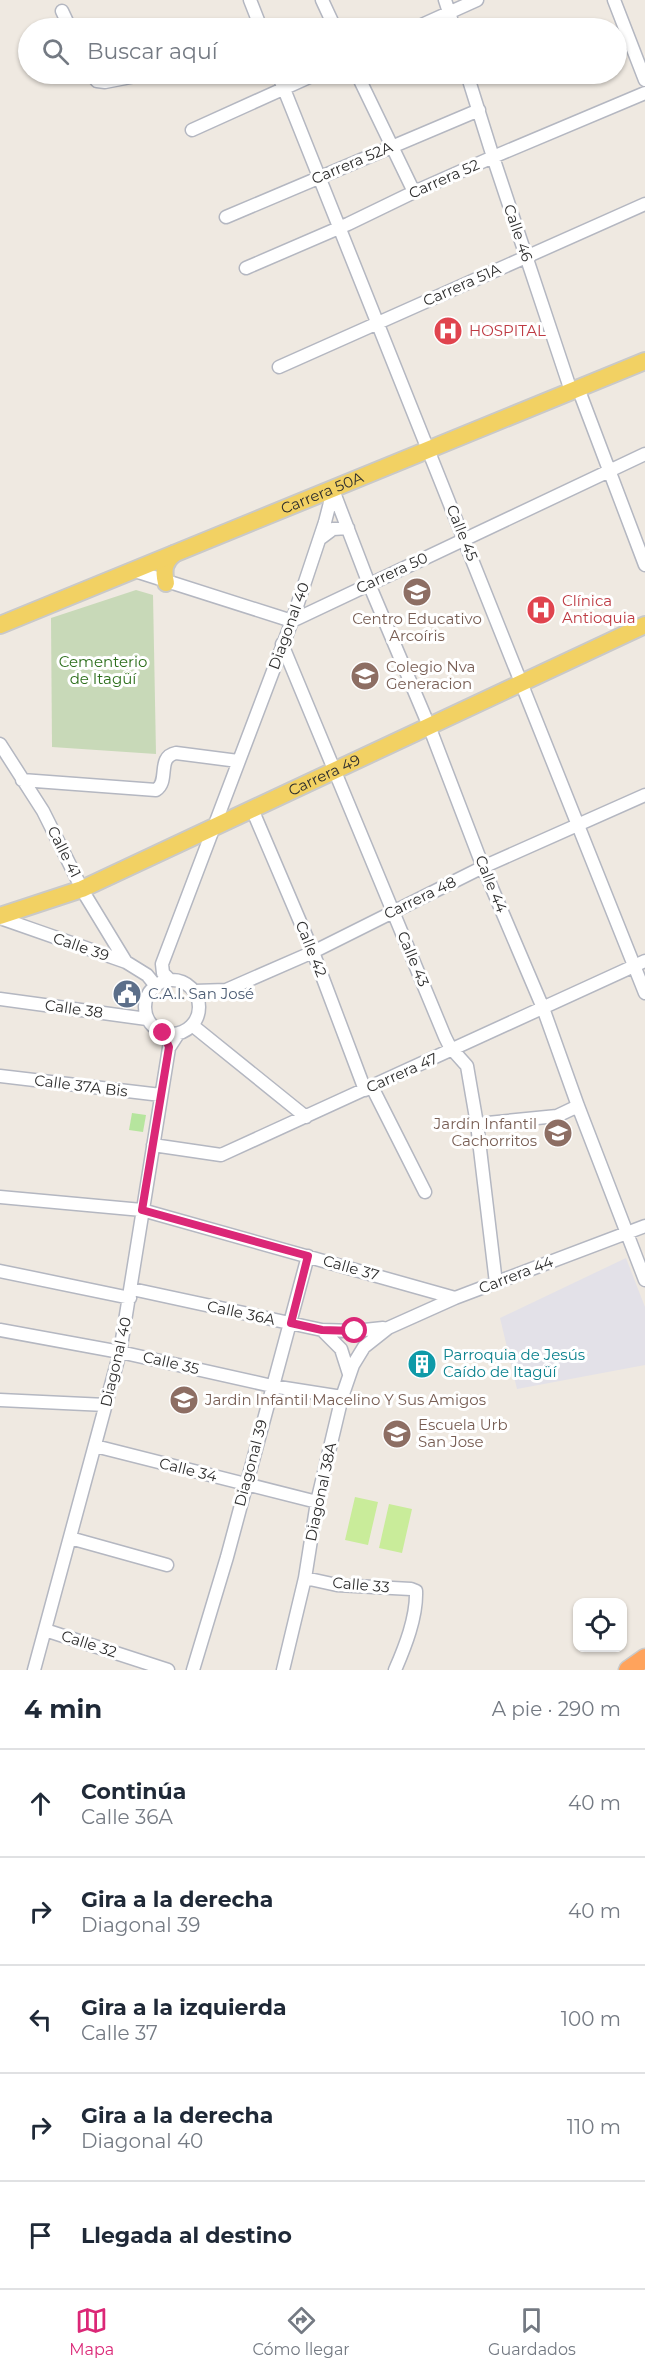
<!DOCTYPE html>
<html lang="es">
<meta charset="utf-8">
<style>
body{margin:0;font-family:Montserrat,sans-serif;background:#f6f6f7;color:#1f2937}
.controls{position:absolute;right:18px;bottom:18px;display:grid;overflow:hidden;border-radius:12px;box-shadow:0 2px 4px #0004}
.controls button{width:54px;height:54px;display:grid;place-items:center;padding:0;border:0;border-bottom:2px solid #e0e1e3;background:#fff;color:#1f2937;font:30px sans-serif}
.stop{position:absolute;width:18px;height:18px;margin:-14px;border:4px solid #db2777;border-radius:50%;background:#fff}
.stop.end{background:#db2777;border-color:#fff;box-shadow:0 2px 6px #0008}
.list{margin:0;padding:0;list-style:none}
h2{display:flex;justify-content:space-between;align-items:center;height:78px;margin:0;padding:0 24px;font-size:26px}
h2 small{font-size:20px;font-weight:400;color:#747a83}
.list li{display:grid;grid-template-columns:39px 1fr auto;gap:18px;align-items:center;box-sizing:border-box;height:108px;padding:0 24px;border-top:2px solid #e0e1e3}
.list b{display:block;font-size:22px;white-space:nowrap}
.list p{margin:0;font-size:20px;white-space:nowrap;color:#747a83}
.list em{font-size:20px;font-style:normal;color:#747a83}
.icon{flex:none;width:33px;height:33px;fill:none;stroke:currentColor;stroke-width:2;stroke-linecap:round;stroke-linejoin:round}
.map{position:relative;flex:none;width:645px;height:1670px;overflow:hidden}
.search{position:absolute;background:#fff;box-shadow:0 2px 4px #0004;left:18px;right:18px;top:18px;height:66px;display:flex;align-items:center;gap:15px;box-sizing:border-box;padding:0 21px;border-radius:33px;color:#747a83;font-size:22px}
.sheet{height:618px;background:#fff}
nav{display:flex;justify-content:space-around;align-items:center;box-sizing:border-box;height:84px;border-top:2px solid #e0e1e3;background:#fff;font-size:16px;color:#747a83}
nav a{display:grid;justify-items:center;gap:3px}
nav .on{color:#db2777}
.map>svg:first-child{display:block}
</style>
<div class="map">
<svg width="645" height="1670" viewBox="0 0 645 1670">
<rect width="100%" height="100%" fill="#efe9e1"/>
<!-- industrial -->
<path fill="#e3e1e8" d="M626 1258 645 1307V1365L517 1389 500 1318Z"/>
<!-- green -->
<path fill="#b6e59e" d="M132 1113 146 1115 143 1132 129 1130Z"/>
<!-- cemetery -->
<path fill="#c8d9b8" d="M136 590 153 595 156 754 52 747 51 618Z"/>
<!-- pitch -->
<path fill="#c9ec9a" d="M355 1497 378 1502 368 1545 345 1540Z
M389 1504 412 1509 402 1553 379 1548Z"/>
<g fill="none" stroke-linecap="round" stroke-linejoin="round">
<!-- minor casing -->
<g stroke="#b4b7c1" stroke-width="15">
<path id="minor" d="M250 0 261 28
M322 0 335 28
M445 0 454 28
M614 0 645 80
M62 11 70 28
M415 28 477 0
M91 74 97 81 105 82 146 74
M278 74 645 993
M357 74 414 192
M467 74 493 157 571 391
M192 130 316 74
M226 217 479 110
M246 268 348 224 414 192 493 157 645 93
M279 367 645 204
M578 388 645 565
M333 490 369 584 429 726 483 867 543 1008 578 1106 645 1280
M321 538 333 529 348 528
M132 570 292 621 645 454
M282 644 445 1037 450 1047 467 1066 477 1124 496 1283
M0 744 43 811 84 893 126 962
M22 780 156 790C170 781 156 757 176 753L238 761
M252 809 313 952 365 1090
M0 918 126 962 147 975 156 986
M170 980 163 973 162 964 292 621 325 522 333 491
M145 1007a27 27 0 1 1 54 0a27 27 0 1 1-54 0Z
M194 991 226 990 313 952 483 867 645 795
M0 999 147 1019
M192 1025 306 1117
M0 1076 161 1095
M372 1087 425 1192
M477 1124 557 1116 578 1106
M153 1145 221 1155 645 961
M0 1197 142 1210 455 1298
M0 1271 130 1298
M132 1289 322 1330 355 1331 383 1328
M0 1330 120 1352 272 1386 342 1397
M322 1330 341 1349 349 1374
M0 1400 106 1405
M95 1446 317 1502
M70 1538 167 1565
M305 1578 337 1585 411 1589 416 1591C417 1617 405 1647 395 1670
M45 1630 168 1670
M34 1670 120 1352 169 1048 178 1034
M193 1670 227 1557 308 1256
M283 1670 305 1578 317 1502 342 1397 353 1365 364 1347 388 1328 455 1298 645 1226"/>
</g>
<!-- major casing -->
<g stroke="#c9c9c9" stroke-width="20">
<g id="major">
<path d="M166 583C163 570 164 562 174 554"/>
<path id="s1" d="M0 625 645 361"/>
<path id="s2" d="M0 916 82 889 645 625"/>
</g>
</g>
<!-- highway casing -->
<g stroke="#c9c9c9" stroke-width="21">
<path id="highway" d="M628 1670 645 1658"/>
</g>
<!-- minor -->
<use href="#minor" stroke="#fff" stroke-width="12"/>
<!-- major -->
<use href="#major" stroke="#f2d163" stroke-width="16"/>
<!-- highway -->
<use href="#highway" stroke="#ffa35c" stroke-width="18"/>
</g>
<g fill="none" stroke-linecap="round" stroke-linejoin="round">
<!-- route -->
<path stroke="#db2777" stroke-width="8" d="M163 1033 169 1047 142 1210 308 1256 291 1323 322 1330 355 1331"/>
</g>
<!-- icons -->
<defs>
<g id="hospital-disc" transform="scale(1.5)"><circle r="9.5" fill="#e0444e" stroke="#fff"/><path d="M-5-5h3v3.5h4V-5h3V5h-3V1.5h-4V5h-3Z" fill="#fff"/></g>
<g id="school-disc" transform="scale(1.5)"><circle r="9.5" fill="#8d6e63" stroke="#fff"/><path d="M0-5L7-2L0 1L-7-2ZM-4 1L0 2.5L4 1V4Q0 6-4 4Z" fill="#fff"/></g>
<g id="civic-disc" transform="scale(1.5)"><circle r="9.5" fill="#5c6f8a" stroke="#fff"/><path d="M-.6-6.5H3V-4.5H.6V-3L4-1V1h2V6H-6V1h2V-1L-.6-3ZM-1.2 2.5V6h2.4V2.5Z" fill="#fff"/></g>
<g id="building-disc" transform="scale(1.5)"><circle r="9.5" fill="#0f9aa8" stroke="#fff"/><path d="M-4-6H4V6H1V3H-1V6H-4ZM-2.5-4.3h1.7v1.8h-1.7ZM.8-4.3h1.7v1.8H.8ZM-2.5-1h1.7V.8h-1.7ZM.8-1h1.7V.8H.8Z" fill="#fff"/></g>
</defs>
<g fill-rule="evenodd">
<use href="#hospital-disc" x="448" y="331"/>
<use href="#school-disc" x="417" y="592"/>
<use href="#hospital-disc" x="541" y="610"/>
<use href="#school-disc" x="365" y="676"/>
<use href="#civic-disc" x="127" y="994"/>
<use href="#school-disc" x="558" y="1133"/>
<use href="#building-disc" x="422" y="1364"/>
<use href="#school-disc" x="184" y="1400"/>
<use href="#school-disc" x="397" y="1434"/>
</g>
<g text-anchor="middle" stroke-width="6" stroke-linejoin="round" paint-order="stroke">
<!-- street labels -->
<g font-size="15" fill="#2e2e2e" stroke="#fff">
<text transform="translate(352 163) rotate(-23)" y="5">Carrera 52A</text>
<text transform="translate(444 179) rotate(-24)" y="5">Carrera 52</text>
<text transform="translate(518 233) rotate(71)" y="5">Calle 46</text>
<text transform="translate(462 285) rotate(-24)" y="5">Carrera 51A</text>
<text dy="5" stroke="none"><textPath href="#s1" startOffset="348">Carrera 50A</textPath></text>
<text transform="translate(462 533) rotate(68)" y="5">Calle 45</text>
<text transform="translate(392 573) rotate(-25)" y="5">Carrera 50</text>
<text transform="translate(289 626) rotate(-70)" y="5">Diagonal 40</text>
<text dy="5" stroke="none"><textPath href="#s2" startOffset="354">Carrera 49</textPath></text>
<text transform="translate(64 852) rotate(63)" y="5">Calle 41</text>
<text transform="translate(491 884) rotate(68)" y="5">Calle 44</text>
<text transform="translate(420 898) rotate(-26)" y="5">Carrera 48</text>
<text transform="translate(81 947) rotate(19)" y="5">Calle 39</text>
<text transform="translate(311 949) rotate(68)" y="5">Calle 42</text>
<text transform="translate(413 959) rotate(67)" y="5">Calle 43</text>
<text transform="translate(74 1009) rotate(8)" y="5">Calle 38</text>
<text transform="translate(402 1073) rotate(-24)" y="5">Carrera 47</text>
<text transform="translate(81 1086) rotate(7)" y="5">Calle 37A Bis</text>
<text transform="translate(351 1268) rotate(16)" y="5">Calle 37</text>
<text transform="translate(516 1275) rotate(-21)" y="5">Carrera 44</text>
<text transform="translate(241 1313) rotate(12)" y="5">Calle 36A</text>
<text transform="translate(116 1362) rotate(-77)" y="5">Diagonal 40</text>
<text transform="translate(171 1363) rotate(13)" y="5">Calle 35</text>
<text transform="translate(251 1463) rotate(-75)" y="5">Diagonal 39</text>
<text transform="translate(188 1470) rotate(14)" y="5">Calle 34</text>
<text transform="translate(321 1492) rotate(-78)" y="5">Diagonal 38A</text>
<text transform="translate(361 1585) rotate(5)" y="5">Calle 33</text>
<text transform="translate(89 1644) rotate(18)" y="5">Calle 32</text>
</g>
<!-- health labels -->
<g font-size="15" fill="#be3a42" stroke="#fff" text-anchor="start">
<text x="469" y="336">HOSPITAL</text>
<text x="562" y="606">Clínica<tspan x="562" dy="17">Antioquia</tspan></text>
</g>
<!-- education labels -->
<g font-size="15" fill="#785e54" stroke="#fff" text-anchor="start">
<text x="417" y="624" text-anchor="middle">Centro Educativo<tspan x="417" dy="17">Arcoíris</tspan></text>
<text x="386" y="672">Colegio Nva<tspan x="386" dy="17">Generacion</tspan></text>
<text x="537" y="1129" text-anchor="end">Jardin Infantil<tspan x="537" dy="17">Cachorritos</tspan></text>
<text x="205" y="1405">Jardin Infantil Macelino Y Sus Amigos</text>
<text x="418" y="1430">Escuela Urb<tspan x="418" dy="17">San Jose</tspan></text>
</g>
<!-- park labels -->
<g font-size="15" fill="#2c6e1b" stroke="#fff">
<text x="103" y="667">Cementerio<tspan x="103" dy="17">de Itagüí</tspan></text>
</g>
<!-- service labels -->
<g font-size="15" fill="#4e5e75" stroke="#fff" text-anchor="start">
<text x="148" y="999">C.A.I. San José</text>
</g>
<!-- culture labels -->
<g font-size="15" fill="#0d838f" stroke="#fff" text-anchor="start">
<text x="443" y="1360">Parroquia de Jesús<tspan x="443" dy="17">Caído de Itagüí</tspan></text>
</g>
</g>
</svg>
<div class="controls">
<button><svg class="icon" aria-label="locate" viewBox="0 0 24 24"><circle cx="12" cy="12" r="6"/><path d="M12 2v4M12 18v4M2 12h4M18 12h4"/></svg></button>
</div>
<div class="stop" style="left:355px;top:1331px"></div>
<div class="stop end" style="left:163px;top:1033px"></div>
<div class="search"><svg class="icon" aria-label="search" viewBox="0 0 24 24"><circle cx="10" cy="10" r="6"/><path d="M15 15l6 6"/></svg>Buscar aquí</div>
</div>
<section class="sheet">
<h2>4 min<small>A pie · 290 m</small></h2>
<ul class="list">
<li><svg class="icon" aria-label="ahead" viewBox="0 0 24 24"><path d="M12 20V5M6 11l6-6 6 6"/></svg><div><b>Continúa</b><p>Calle 36A</p></div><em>40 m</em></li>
<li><svg class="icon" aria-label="right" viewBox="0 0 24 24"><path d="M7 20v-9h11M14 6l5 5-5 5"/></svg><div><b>Gira a la derecha</b><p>Diagonal 39</p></div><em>40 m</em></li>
<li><svg class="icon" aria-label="left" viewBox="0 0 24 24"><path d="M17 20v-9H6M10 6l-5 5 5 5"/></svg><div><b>Gira a la izquierda</b><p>Calle 37</p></div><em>100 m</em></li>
<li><svg class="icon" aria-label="right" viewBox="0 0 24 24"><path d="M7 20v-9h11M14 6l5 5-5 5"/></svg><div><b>Gira a la derecha</b><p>Diagonal 40</p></div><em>110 m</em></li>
<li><svg class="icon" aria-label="arrive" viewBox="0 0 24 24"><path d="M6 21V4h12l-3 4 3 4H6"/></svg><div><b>Llegada al destino</b></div></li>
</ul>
</section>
<nav>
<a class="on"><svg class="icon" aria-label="map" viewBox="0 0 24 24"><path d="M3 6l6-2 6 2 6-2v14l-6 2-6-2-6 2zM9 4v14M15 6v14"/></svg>Mapa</a>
<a><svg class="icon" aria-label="directions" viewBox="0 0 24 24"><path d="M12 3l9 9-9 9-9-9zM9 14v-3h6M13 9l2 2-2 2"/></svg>Cómo llegar</a>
<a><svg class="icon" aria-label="saved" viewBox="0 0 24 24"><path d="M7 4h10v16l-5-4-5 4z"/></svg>Guardados</a>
</nav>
